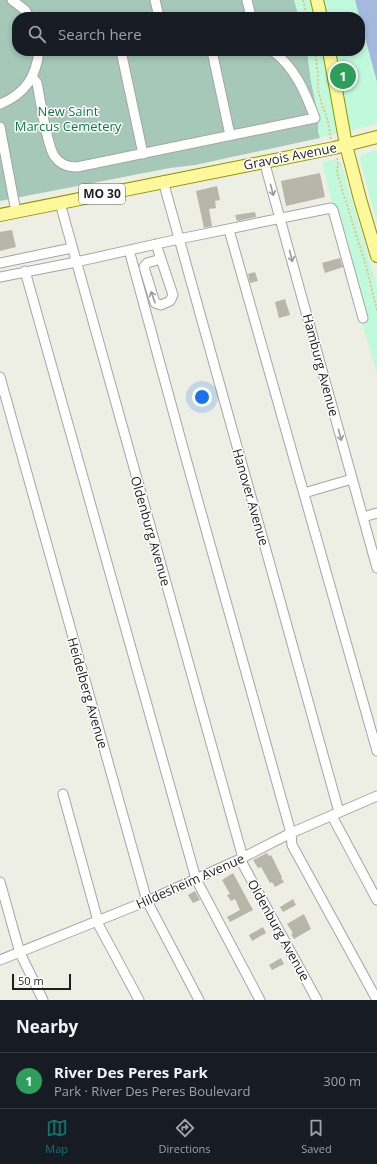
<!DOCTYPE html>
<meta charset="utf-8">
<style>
body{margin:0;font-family:"Open Sans",sans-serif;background:#20242c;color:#f1f3f6}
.scale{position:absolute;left:12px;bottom:10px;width:59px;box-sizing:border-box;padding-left:4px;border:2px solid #1e1e1e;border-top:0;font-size:11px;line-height:14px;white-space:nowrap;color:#1e1e1e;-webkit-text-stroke:3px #fff;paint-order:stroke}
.you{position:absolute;left:202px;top:397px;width:14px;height:14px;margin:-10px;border:3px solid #fff;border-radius:50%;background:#1a73e8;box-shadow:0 0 0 6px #1a73e833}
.badge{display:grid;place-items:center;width:26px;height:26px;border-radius:50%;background:#0f766e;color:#fff;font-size:13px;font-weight:700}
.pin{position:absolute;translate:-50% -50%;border:2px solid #fff;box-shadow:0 1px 4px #0006}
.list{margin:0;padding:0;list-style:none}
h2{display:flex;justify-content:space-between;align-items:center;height:52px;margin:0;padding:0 16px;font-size:17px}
h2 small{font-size:13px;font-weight:400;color:#9ea1a6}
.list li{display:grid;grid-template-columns:26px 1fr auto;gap:12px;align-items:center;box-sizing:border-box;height:56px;padding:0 16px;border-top:1px solid #363941}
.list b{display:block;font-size:15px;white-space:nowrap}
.list p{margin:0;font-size:13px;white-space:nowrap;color:#9ea1a6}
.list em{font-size:13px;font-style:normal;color:#9ea1a6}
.icon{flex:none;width:22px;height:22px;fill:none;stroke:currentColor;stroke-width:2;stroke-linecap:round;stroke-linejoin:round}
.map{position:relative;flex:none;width:377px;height:1000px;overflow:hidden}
.search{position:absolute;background:#171b24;box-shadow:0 2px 6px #0003;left:12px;right:12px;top:12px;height:44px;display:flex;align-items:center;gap:10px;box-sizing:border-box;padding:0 14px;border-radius:16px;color:#9ea1a6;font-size:15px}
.sheet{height:108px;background:#171b24}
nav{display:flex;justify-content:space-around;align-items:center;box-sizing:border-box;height:56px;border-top:1px solid #363941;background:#171b24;font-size:11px;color:#9ea1a6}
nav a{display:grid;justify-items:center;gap:2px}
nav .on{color:#0f766e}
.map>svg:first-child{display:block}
</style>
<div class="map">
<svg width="377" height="1000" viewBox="0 0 377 1000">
<rect width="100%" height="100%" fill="#eeefe4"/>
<!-- cemetery -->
<path fill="#a5c8b8" d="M0 0H294L299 17H17V51H307L311 81 319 119 318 131 320 138 195 165 170 168 0 201Z"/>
<!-- park -->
<path fill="#c0f9db" d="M294 0H355L360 17H299Z
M360 18 377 82V124L320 138 318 131 319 119 311 81 307 51H360Z
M377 150V224L360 158 363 154Z
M334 160 338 161 341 164 377 286V374L361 319 322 162Z"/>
<!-- water -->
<path fill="#a4b9dd" d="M355 0H377V82Z"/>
<!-- building -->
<path fill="#b8b5a9" d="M320 173 325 197 286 206 281 181Z
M217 186 220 200 215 201 216 208 209 209 212 226 204 228 196 191Z
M255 212 256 217 237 221 235 215Z
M12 230 16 247 0 251V232Z
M340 258 343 267 325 273 322 263Z
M255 272 258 281 250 283 248 274Z
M285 299 290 315 279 318 275 302Z
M267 853 269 856 271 855 282 877 281 878 284 882 275 887 272 882 270 883 261 867 258 868 253 860Z
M233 873 253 910 230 922 227 917 240 910 235 899 231 901 227 895 230 894 222 880Z
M195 891 200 900 193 903 188 895Z
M293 899 296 905 283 912 280 907Z
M304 914 311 929 294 939 291 934 293 933 287 924Z
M263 927 266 933 252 941 249 935Z
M281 958 284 964 272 970 269 965Z"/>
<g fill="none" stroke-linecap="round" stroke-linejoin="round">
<!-- minor casing -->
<g stroke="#a5a5a5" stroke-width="11">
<path id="minor" d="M12 0 25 10 29 17
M155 0 159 17
M247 0 251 17
M121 51 143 154
M212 51 230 135
M32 77 37 83C40 97 47 148 55 157 60 164 68 167 77 167L315 118C305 92 296 69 273 51
M0 104C25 94 36 77 39 51
M0 127 16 212
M264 161 377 568
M163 181 339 812
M60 203 243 858
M229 230 377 751
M156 244 173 295 170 301 161 305 155 303 144 267 147 263 161 259
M129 250 185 455 291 833 292 845 377 1000
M0 263 72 248
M25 271 196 879 260 1000
M0 277 76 262 179 239 331 208 333 210 363 318
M0 377 147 901 199 1000
M304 493 352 479
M363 517 377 513
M63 794 98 921
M332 816 377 900
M240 859 317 1000
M0 882 20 953 43 1000
M97 922 139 1000
M0 960 147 901 240 859 291 833 377 796"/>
</g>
<!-- major casing -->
<g stroke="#8e9700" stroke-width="14">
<path id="major" d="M317 0 321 17
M329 51 346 145 360 199 377 256
M0 215 334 148 377 137"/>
</g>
<!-- path -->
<path stroke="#fab169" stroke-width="1.5" stroke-dasharray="2 2" stroke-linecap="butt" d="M303 0 307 17
M315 51 318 73V89L322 105 327 117 331 139
M337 158 338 161 337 173 366 266 377 310"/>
<!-- minor -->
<use href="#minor" stroke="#fff" stroke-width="9"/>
<!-- major -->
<use href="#major" stroke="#fcf89b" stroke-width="12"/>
</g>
<!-- one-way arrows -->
<defs><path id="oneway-shaft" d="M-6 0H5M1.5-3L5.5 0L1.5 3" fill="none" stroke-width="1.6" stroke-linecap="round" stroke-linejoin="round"/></defs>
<g stroke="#9a9a9a">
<use href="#oneway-shaft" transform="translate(272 190) rotate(75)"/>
<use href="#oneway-shaft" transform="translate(291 256) rotate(75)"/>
<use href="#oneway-shaft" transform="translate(153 297) rotate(-110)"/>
<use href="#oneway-shaft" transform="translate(340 435) rotate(75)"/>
</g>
<g text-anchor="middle" stroke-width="3" stroke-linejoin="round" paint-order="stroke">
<!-- shield labels -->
<rect fill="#fff" stroke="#626262" stroke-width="1" x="79" y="184" width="46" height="20" rx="3"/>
<g font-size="12" font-weight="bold" fill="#1e1e1e">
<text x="102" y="198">MO 30</text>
</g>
<!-- park labels -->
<g font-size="13" fill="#0b7c41" stroke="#fff">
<text x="68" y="116">New Saint<tspan x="68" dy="15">Marcus Cemetery</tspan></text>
</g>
<!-- street labels -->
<g font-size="13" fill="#1e1e1e" stroke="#fff">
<text transform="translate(290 156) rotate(-11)" y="5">Gravois Avenue</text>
<text transform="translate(321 365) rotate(75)" y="5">Hamburg Avenue</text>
<text transform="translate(251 497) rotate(74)" y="5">Hanover Avenue</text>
<text transform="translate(151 531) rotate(74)" y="5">Oldenburg Avenue</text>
<text transform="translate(88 693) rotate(74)" y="5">Heidelberg Avenue</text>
<text transform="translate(190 881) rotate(-24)" y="5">Hildesheim Avenue</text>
<text transform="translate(279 930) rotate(61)" y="5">Oldenburg Avenue</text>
</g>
</g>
</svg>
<div class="scale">50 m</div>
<div class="you"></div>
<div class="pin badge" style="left:343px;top:76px;background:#2e9e5b">1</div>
<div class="search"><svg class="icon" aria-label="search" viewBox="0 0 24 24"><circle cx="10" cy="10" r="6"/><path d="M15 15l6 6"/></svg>Search here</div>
</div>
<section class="sheet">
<h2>Nearby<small></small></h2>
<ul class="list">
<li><span class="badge" style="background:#2e9e5b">1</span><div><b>River Des Peres Park</b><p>Park · River Des Peres Boulevard</p></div><em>300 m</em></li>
</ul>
</section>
<nav>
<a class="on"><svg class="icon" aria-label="map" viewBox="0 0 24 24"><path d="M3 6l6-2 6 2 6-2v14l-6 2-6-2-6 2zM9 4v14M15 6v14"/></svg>Map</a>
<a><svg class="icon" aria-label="directions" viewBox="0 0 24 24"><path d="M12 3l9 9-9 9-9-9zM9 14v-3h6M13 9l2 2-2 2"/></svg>Directions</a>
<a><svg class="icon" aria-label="saved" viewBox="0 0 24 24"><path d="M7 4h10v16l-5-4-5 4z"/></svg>Saved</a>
</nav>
